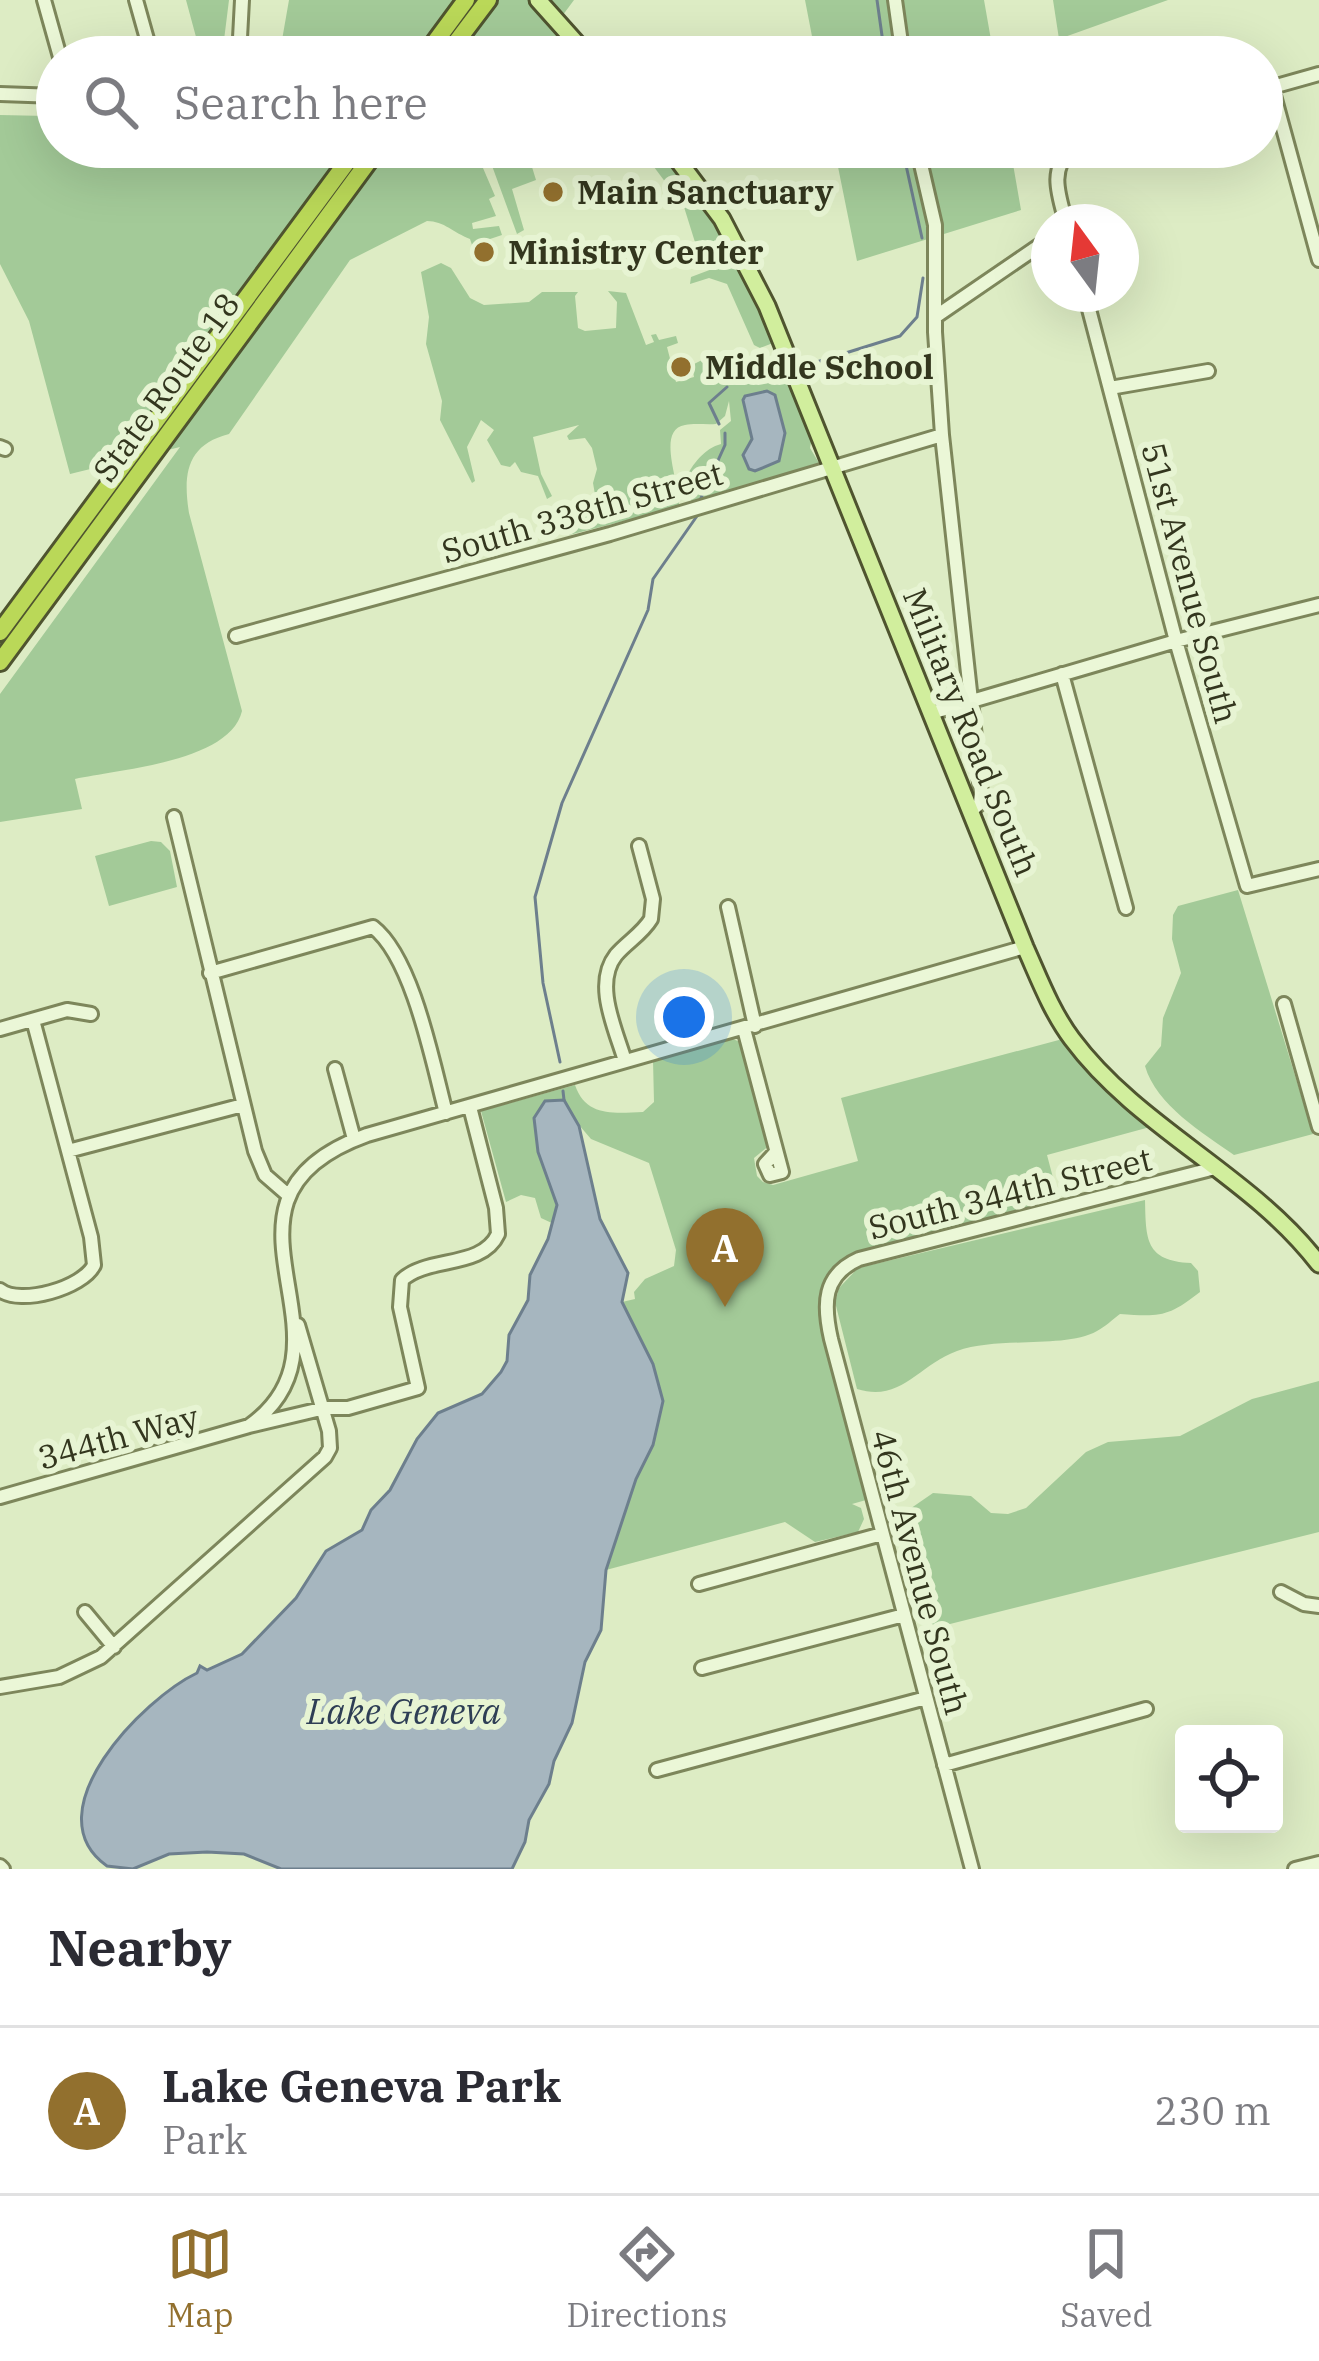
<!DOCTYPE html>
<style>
body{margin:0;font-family:"IBM Plex Serif",serif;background:#f7f7f7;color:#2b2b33}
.controls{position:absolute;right:36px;bottom:36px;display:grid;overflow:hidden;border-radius:12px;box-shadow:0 12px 48px #0002}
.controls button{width:108px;height:108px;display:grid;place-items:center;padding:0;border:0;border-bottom:3px solid #e1e1e2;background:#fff;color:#2b2b33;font:60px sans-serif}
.compass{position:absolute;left:1031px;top:204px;width:108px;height:108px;border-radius:50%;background:#fff;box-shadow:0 12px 48px #0002;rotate:345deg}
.you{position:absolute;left:684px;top:1017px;width:42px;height:42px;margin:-30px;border:9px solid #fff;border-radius:50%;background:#1a73e8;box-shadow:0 0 0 18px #1a73e833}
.badge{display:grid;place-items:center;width:78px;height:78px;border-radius:50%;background:#92702e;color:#fff;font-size:39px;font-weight:700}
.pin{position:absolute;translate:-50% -99px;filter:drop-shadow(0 3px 6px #0008)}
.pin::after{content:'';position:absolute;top:63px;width:42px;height:36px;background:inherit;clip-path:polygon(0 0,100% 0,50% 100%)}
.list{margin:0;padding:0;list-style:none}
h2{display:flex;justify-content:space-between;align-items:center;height:156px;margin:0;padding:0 48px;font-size:51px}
h2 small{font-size:39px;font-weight:400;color:#7c7c81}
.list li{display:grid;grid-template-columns:78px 1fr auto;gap:36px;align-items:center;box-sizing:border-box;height:168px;padding:0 48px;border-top:3px solid #e1e1e2}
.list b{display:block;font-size:45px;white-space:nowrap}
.list p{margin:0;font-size:39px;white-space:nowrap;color:#7c7c81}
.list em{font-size:39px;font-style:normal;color:#7c7c81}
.icon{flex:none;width:66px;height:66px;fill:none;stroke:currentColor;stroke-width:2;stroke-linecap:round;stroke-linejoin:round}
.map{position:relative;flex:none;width:1319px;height:1869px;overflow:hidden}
.search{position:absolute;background:#fff;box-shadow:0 12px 48px #0002;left:36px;right:36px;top:36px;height:132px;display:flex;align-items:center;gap:30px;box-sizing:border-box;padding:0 42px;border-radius:66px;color:#7c7c81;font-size:45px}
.sheet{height:324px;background:#fff}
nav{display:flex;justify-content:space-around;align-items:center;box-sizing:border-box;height:168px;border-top:3px solid #e1e1e2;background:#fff;font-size:33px;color:#7c7c81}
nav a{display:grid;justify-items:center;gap:6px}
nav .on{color:#92702e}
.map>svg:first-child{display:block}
</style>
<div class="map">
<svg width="1319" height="1869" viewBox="0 0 1319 1869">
<rect width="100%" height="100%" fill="#ddecc4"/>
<!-- green -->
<path fill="#a3ca98" d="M186 0H229L224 40 199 48Z
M289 0H574L554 27 577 57H559L551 49 539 57H286L282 40Z
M805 0H984L994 57H816Z
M1053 0H1168L1059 39Z
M0 115 47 116 57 148 474 147 495 196 489 199 496 216 472 223 473 229 499 226 502 235 472 245 470 239C454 233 444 221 427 221L350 260 229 434C186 445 183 475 189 513L242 711C230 762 120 769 75 779L82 809 0 822V694L180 447 70 474 29 321 0 264Z
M520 147H541L544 159 532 167 536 180 512 189 524 230 517 234 491 163 501 157 510 160Z
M639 147H660L725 241 720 253 694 263 699 255 684 207Z
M834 147H1010L1021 210 857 261Z
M441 263 451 268 470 298 484 305 529 302 542 292H578L575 296 578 328 585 331 616 328 617 302 608 291 626 293 646 345 654 342 651 335 656 334 659 340 676 336 678 343 667 347 676 382 694 377 692 365 702 360 706 373 719 365 721 374 757 360 778 359 813 432 810 448 819 463 815 468 692 503 685 480C692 464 705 448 721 444L720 430 731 421 729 401 725 416 716 424C707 425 695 423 685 425 655 430 681 485 679 507L569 535 562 531 563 517 597 506 593 483 597 469 592 448 585 438 569 440 567 436 579 425 533 437 541 474 552 496 547 499 538 476 521 472 515 462 510 467 501 465 487 440 494 430 481 420 467 447 475 481 472 483 440 420 442 401 426 344 429 317 421 272Z
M728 263 735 264 742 273 773 343 760 348 754 345 727 284 709 278 690 284 691 277Z
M151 841 161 842 170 851 177 887 109 906 95 856Z
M1238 890 1313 1134 1234 1155C1203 1133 1156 1105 1145 1066L1161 1046 1163 1018 1181 973 1172 939 1173 915 1178 906Z
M728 1037 745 1044 771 1144 754 1158 757 1176 763 1182 773 1185 858 1161 841 1098 1070 1037 1161 1124 1047 1155 1061 1208 849 1263 826 1299 873 1498 852 1504 861 1508 864 1519 858 1532 815 1542 785 1522 606 1570 636 1479 653 1445 663 1401 653 1364 622 1302 635 1299 634 1292 645 1279 674 1266 676 1250 649 1163 591 1139 579 1125 538 1152 557 1205 554 1224 541 1218 535 1198 521 1195 506 1202 481 1111 575 1085C586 1117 613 1113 643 1112L654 1102 653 1060Z
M1145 1200C1146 1239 1145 1261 1191 1263L1198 1271 1200 1292C1168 1317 1160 1317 1120 1314 1113 1319 1105 1327 1097 1331 1065 1349 999 1336 957 1351 918 1365 901 1403 857 1389L835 1302 839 1288 858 1268Z
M1319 1381V1532L926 1630 906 1570 899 1529 904 1513 933 1493 971 1496 991 1513 1008 1514 1026 1508 1086 1452 1108 1442 1180 1436 1252 1399Z"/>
<!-- water -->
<path fill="#a6b6bf" stroke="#6d7f8d" stroke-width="3" d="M767 391 775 395 785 433 779 461 755 471 749 469 743 455 752 439 743 400 745 396Z
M564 1100 579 1126 600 1219 628 1273 622 1302 653 1364 663 1401 653 1445 636 1479 606 1570 601 1630 585 1662 572 1723 554 1761 549 1784 529 1820 525 1842 512 1869H281L244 1854 207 1852 169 1854 133 1869 107 1866C31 1812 144 1698 197 1673L200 1666 207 1670 242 1654 296 1598 326 1551 362 1530 371 1510 390 1490 417 1439 438 1413 482 1394 501 1372 507 1361 509 1335 528 1300 530 1275 548 1239 557 1205 538 1152 534 1118 545 1101Z"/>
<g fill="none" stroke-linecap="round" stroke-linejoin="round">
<!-- stream -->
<path stroke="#6d7f8d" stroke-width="3" d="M877 0 885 57
M902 147 922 238
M804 366 900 336 917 317 923 278
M739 381 782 370
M719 424 709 403 727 387
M701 498 725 445V433
M560 1062 543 983 535 897 562 803 648 610 653 579 697 516
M563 1091 564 1100"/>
<!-- minor casing -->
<g stroke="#7d865b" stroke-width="18">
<path id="minor" d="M44 0 60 57
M136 0 152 57
M895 0 903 57
M216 57 239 55
M239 57 242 0
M1272 88 1319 260
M1262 90 1319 74
M0 94 57 96
M917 147 935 225V332L942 435 981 792 980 803 971 811
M1066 222C1058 193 1049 170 1072 147
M1085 294 1176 641 1247 886 1319 869
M935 317 1049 239
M1110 388 1208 371
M0 447 5 449
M236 636 610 534 942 435
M1062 674 1126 908
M931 713 1176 641 1319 605
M174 817 255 1151 265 1175 288 1195
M728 907 755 1026
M210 973 373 927C413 958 433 1064 446 1113
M1284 1004 1319 1127
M0 1029 67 1010 91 1014
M744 1029 782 1172 770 1175 765 1164 776 1152
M625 1061C616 1030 593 984 616 955 627 942 642 934 651 919L653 899 639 846
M335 1069 354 1139
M68 1151 243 1105
M0 1290C20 1306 83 1288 94 1265L91 1237 33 1020
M249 1426C371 1339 186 1200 367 1135L1025 947
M0 1497 249 1426 325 1408H348L418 1388 400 1307 402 1280C427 1256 482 1269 498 1234L496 1208 470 1107
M699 1584 882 1534
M1281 1592 1304 1604 1319 1606
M85 1612 114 1647
M702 1668 904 1615
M0 1687 59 1677 101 1657 325 1457 330 1448 329 1431 298 1325
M944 1765 1146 1709
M657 1770 926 1698
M0 1866 3 1869
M972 1869 831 1339C823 1304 823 1275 859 1259L1215 1168
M1295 1869 1319 1863"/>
</g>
<!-- major casing -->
<g stroke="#4f542f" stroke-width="21">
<path id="major" d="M538 0 589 57
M668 147 722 219 767 306 1025 947C1039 978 1051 1011 1072 1039 1139 1129 1251 1175 1319 1264"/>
</g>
<!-- highway casing -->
<g stroke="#4f542f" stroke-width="22">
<path id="highway" d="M424 57 466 0
M445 57 488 0
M0 632 358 147
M0 662 379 147"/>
</g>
<!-- minor -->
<use href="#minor" stroke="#ebf7d7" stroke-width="12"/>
<!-- major -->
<use href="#major" stroke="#d1ee9d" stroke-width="15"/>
<!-- highway -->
<use href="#highway" stroke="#bad858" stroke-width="16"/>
</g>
<!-- markers -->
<g fill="#92702e" stroke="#e7f4d3" stroke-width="4.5">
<circle cx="553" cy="192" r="12"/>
<circle cx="484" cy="252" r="12"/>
<circle cx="681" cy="367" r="12"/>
</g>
<g text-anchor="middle" stroke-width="12" stroke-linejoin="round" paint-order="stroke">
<!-- poi labels -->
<g font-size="33" font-weight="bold" fill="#33361e" stroke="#e7f4d3" text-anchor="start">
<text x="577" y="204">Main Sanctuary</text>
<text x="508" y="264">Ministry Center</text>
<text x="705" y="379">Middle School</text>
</g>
<!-- street labels -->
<g font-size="33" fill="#33361e" stroke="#e7f4d3">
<text transform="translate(166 387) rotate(-54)" y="12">State Route 18</text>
<text transform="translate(582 512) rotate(-16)" y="12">South 338th Street</text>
<text transform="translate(1190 583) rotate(75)" y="12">51st Avenue South</text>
<text transform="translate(971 732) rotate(68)" y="12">Military Road South</text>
<text transform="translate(1010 1193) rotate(-14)" y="12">South 344th Street</text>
<text transform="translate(118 1437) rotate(-15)" y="12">344th Way</text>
<text transform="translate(920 1572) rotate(75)" y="12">46th Avenue South</text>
</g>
<!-- water labels -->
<g font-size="36" font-style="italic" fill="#2e3e55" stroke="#e7f4d3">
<text x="404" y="1724">Lake Geneva</text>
</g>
</g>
</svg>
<div class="controls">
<button><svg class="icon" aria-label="locate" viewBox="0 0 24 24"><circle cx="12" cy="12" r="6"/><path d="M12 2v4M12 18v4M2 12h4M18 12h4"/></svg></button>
</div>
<svg class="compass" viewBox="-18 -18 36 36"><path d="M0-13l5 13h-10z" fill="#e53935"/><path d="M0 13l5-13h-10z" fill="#7c7c81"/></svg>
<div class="you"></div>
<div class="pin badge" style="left:725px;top:1307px">A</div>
<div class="search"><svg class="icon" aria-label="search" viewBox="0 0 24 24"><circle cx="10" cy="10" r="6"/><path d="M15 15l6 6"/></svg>Search here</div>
</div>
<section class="sheet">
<h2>Nearby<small></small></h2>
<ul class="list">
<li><span class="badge">A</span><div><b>Lake Geneva Park</b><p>Park</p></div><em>230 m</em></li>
</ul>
</section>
<nav>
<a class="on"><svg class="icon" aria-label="map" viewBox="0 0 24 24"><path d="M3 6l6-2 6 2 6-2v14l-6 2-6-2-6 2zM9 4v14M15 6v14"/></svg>Map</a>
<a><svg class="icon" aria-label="directions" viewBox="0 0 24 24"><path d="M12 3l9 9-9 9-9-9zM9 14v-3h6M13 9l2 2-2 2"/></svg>Directions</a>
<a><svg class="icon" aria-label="saved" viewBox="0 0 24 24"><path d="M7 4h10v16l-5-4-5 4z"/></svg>Saved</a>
</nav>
